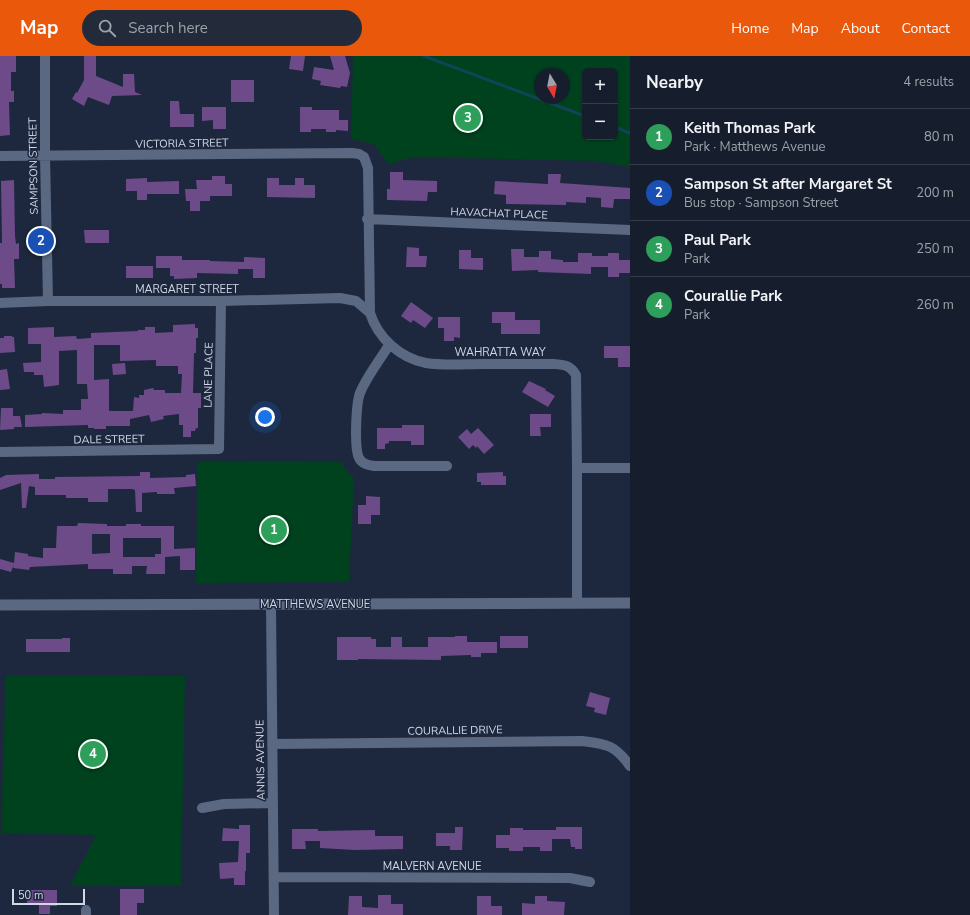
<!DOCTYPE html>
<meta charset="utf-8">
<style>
body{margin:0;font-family:"Nunito Sans",sans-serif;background:#232b3a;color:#f1f3f6}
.controls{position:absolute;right:12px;top:12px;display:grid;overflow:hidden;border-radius:6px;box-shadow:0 1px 3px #0004}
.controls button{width:36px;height:36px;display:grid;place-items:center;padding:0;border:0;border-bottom:1px solid #353c4a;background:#161e2e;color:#f1f3f6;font:20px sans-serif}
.compass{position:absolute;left:534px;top:12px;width:36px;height:36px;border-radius:50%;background:#161e2e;box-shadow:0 1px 3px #0004;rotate:170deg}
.scale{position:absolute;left:12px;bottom:10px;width:73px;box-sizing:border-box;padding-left:4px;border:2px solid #d0d8e6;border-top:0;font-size:11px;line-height:14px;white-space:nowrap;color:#d0d8e6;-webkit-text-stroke:3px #1d283e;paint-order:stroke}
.you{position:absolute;left:265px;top:361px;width:14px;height:14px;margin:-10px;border:3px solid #fff;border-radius:50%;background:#1a73e8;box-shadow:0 0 0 6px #1a73e833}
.badge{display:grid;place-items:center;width:26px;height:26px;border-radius:50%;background:#ea580c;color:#fff;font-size:13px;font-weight:700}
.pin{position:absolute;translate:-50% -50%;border:2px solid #fff;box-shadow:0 1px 4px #0006}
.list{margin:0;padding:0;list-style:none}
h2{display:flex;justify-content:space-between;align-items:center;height:52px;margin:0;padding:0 16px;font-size:17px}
h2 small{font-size:13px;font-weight:400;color:#9ea2aa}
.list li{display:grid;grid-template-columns:26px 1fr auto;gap:12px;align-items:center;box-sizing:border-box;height:56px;padding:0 16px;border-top:1px solid #353c4a}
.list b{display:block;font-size:15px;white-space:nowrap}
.list p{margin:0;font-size:13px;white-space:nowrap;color:#9ea2aa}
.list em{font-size:13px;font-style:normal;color:#9ea2aa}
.icon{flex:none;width:22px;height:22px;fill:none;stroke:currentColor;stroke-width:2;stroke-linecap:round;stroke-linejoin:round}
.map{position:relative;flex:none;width:630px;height:859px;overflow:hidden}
header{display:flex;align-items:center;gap:24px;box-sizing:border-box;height:56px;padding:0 20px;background:#ea580c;color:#fff}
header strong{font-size:19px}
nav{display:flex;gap:22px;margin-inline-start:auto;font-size:14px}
.search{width:280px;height:36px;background:#232b3a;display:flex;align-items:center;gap:10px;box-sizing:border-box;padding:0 14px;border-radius:22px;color:#9ea2aa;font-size:15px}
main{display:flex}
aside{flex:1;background:#161e2e}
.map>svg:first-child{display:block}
</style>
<header>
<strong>Map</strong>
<div class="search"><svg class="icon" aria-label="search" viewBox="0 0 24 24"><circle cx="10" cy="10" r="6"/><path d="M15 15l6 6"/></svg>Search here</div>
<nav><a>Home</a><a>Map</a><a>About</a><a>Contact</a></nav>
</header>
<main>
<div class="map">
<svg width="630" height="859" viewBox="0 0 630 859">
<rect width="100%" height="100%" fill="#1d283e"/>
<!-- green -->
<path fill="#00421e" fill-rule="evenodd" d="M353 0H630V111L597 105 414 101 388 108 374 88 351 83ZM585 15H615V81H585ZM540 18H564V42H540Z
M286 405 341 406 345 413 354 422 349 526 196 527 198 406Z
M6 619 185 620 181 830H70L96 779 1 777Z"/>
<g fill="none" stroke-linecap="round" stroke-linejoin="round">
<!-- stream -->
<path stroke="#104458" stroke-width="3" d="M424 0 585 60
M615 71 630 77"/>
</g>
<!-- building -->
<path fill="#6d4b89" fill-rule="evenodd" d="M0 0H16V16H11V35H14V46H9L10 79 0 80Z
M84 0H96V20L123 31V18H134L135 36 142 39 112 40 109 49 88 41 84 50 72 43 76 36 77 37 84 24Z
M291 0H305L303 15 289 13Z
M330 0H345L350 17 347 31 341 30 340 32 320 29 321 25 312 23 314 11 334 14Z
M231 24H254V46H231Z
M170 45H179L180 58H194V71H170Z
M202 51H226V73H213V64L202 65Z
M300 51H312V54H339V64H348V75L336 74V76H326V73H311V76H300Z
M390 116H403V124L437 125V136H428L427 145 387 144V133H390Z
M548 118H561L560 127 630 132V143H614L613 152 601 151V142L586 141V147L566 146V149L506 148V139L494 138 495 125 548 128Z
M212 120H225V128H232V140H210V145H200V155H190V145H186L185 133H197L196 124H212Z
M147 122V126L179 125V138H147V144H137V135H126V123Z
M267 122H279V129H295V122H304V129H315V142L267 141Z
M14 124 15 180 16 188 19 187V203H14L15 232H2V228H0V187H2L1 125Z
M84 174H109V187H85Z
M407 191 419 192V200H427L426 211H406Z
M511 193H524V201H539V195H551V203L563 204V206H578V197H592V200H608V197H619V204H630V217H619V221H608V211H591V218L538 216V214L512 215Z
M459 194H471V202H483V214L459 213Z
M156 200H182V204H210V205L244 206V201L265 202V222H253V213H238V218L197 217V222L174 223V220H170V212H156Z
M126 210H153V222H126Z
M411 246 433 262 425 272 413 264 411 267 401 260Z
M492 256H515V264H540V278H501V267H492Z
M438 261H460V282L454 281V285H444V272H438Z
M195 268V272H198V282H196V297H194L193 337H201V352H198V372H196L195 375H191V381H183V369H179V358L163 360 164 363 151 366 149 359 130 363V370H106V373H94V372H88V369L25 371V359L42 358V357L63 358V354H81V343H88L87 328H77V294L59 295V329L44 331 43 319H34V316H24L23 307 41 306V288H28V272L54 271V281L76 280 77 283 91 282V277L138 275V274H145V271H155V277L173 276V269ZM94 289H120V305L156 304V310H178V318H182L181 337H165V334H154L153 332 144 334V339H139V342L134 341 133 355H109V323L94 324Z
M4 280H12V281H14L15 296 0 297V282H4Z
M604 290H630V311H618V302H604Z
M125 307 126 318 113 319 112 308Z
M7 313 10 333 0 334V314Z
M529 325 546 333 545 334 555 340 548 351 522 336Z
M1 352H13V360H20L22 371H14V373L0 374Z
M530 358H551V371H540L541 380H530Z
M402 369H424V389H411V385H389V387L385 388V393H377V372H402Z
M478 372 494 389 484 398 477 390 476 392 473 389 469 393 458 381 467 373 471 378Z
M140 416H150V422L186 421V419L195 418 196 430 174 432 175 438H157V436L142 437V456H136L135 434 132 433H108V446H88V442H66V439H35V431L29 430 26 452H22L21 427 0 434V422L6 419 39 418V423H55V421L140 420Z
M503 416V420H506V429H481V426H477V417Z
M366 440 380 441V459H371V468H358V449H366Z
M78 467 107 468V470H126V468H141V470H174V493L195 492V514H180V500L165 501V518H146L147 510H132V518H113V513H88V508L30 511 29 514 13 512 14 508 11 516 0 513V503L14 507 15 496 28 498V500L43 502V492H56L57 470H77ZM92 478H110V497L92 498ZM123 482H161V498H155V501H123Z
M455 580H467V586H497V597H481V601H471V599L441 600V604L358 603V604H337V581H371V583H376V591H391V581H402V591H428V581H455Z
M500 580H528V592H500Z
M62 582H70V596H26V583H62Z
M590 636 610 642 606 659 594 656 595 652 586 650Z
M239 769H250V797H246V815H245V829H234V822L220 823 219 807 238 806 239 785H222L223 772 239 773Z
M455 771H463L462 794H450V790H436V777H455Z
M556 771H582V793H575V791H571L570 783H552V795H540V791H523V795H509V792H496V779H510V772H523V774H556Z
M292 773H318V775L375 774V780H403V793L355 794 320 792V785H305L306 793H292Z
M120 833H144V847H137V859H120Z
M28 834H57V850H50V858H39V847H27Z
M378 839H391V848H403V859H348L349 840H362V851L378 852Z
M477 840H491V850H502V859H477Z
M535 840H547V845L565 846 564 859H522V847L535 848Z"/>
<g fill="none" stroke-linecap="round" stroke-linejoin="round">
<!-- minor -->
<path stroke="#5b6881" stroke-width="10" d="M45 0V100L48 245
M0 100 352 97 359 98 364 101 368 112 370 257C378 282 400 302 426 307 445 310 465 308 484 308 508 308 531 308 554 308 565 309 570 309 576 319L577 412V547
M367 163 630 174
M0 247 48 245H221L340 242 356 245 370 257
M389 289C380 304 367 320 360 337 356 348 354 392 359 402 362 408 368 409 374 410H447
M0 396 219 393 221 245
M577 412H630
M271 548 274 859
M272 688 582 685C607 688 615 689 630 710
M202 752 224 748 273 747
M274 821 570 822 590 826
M86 854V859"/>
<!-- tertiary -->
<path stroke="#5b6881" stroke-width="11" d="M0 549 630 547"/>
</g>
<g text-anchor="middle" stroke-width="3" stroke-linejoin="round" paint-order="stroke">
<!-- street labels -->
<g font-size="11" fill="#d0d8e6" stroke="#1d283e">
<text transform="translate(182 87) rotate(-1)" y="4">VICTORIA STREET</text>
<text transform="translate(33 110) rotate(-91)" y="4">SAMPSON STREET</text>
<text transform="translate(499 157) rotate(2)" y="4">HAVACHAT PLACE</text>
<text x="187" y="237">MARGARET STREET</text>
<text x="500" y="300">WAHRATTA WAY</text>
<text transform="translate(208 319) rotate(-89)" y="4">LANE PLACE</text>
<text transform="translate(109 383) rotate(-1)" y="4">DALE STREET</text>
<text x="315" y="552">MATTHEWS AVENUE</text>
<text transform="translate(455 674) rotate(-1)" y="4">COURALLIE DRIVE</text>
<text transform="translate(260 704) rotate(-91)" y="4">ANNIS AVENUE</text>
<text x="432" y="814">MALVERN AVENUE</text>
</g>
</g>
</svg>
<div class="controls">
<button>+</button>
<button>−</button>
</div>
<svg class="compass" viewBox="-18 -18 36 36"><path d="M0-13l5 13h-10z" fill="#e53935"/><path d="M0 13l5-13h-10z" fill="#9ea2aa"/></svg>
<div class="scale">50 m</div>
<div class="you"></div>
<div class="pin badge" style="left:274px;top:474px;background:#2e9e5b">1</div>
<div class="pin badge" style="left:41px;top:185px;background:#1a4fb4">2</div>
<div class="pin badge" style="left:468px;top:62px;background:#2e9e5b">3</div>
<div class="pin badge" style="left:93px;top:698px;background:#2e9e5b">4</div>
</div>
<aside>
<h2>Nearby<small>4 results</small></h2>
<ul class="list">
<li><span class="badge" style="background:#2e9e5b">1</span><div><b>Keith Thomas Park</b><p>Park · Matthews Avenue</p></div><em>80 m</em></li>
<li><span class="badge" style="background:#1a4fb4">2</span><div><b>Sampson St after Margaret St</b><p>Bus stop · Sampson Street</p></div><em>200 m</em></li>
<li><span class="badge" style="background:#2e9e5b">3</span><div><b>Paul Park</b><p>Park</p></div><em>250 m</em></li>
<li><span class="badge" style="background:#2e9e5b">4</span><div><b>Courallie Park</b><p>Park</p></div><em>260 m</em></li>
</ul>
</aside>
</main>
